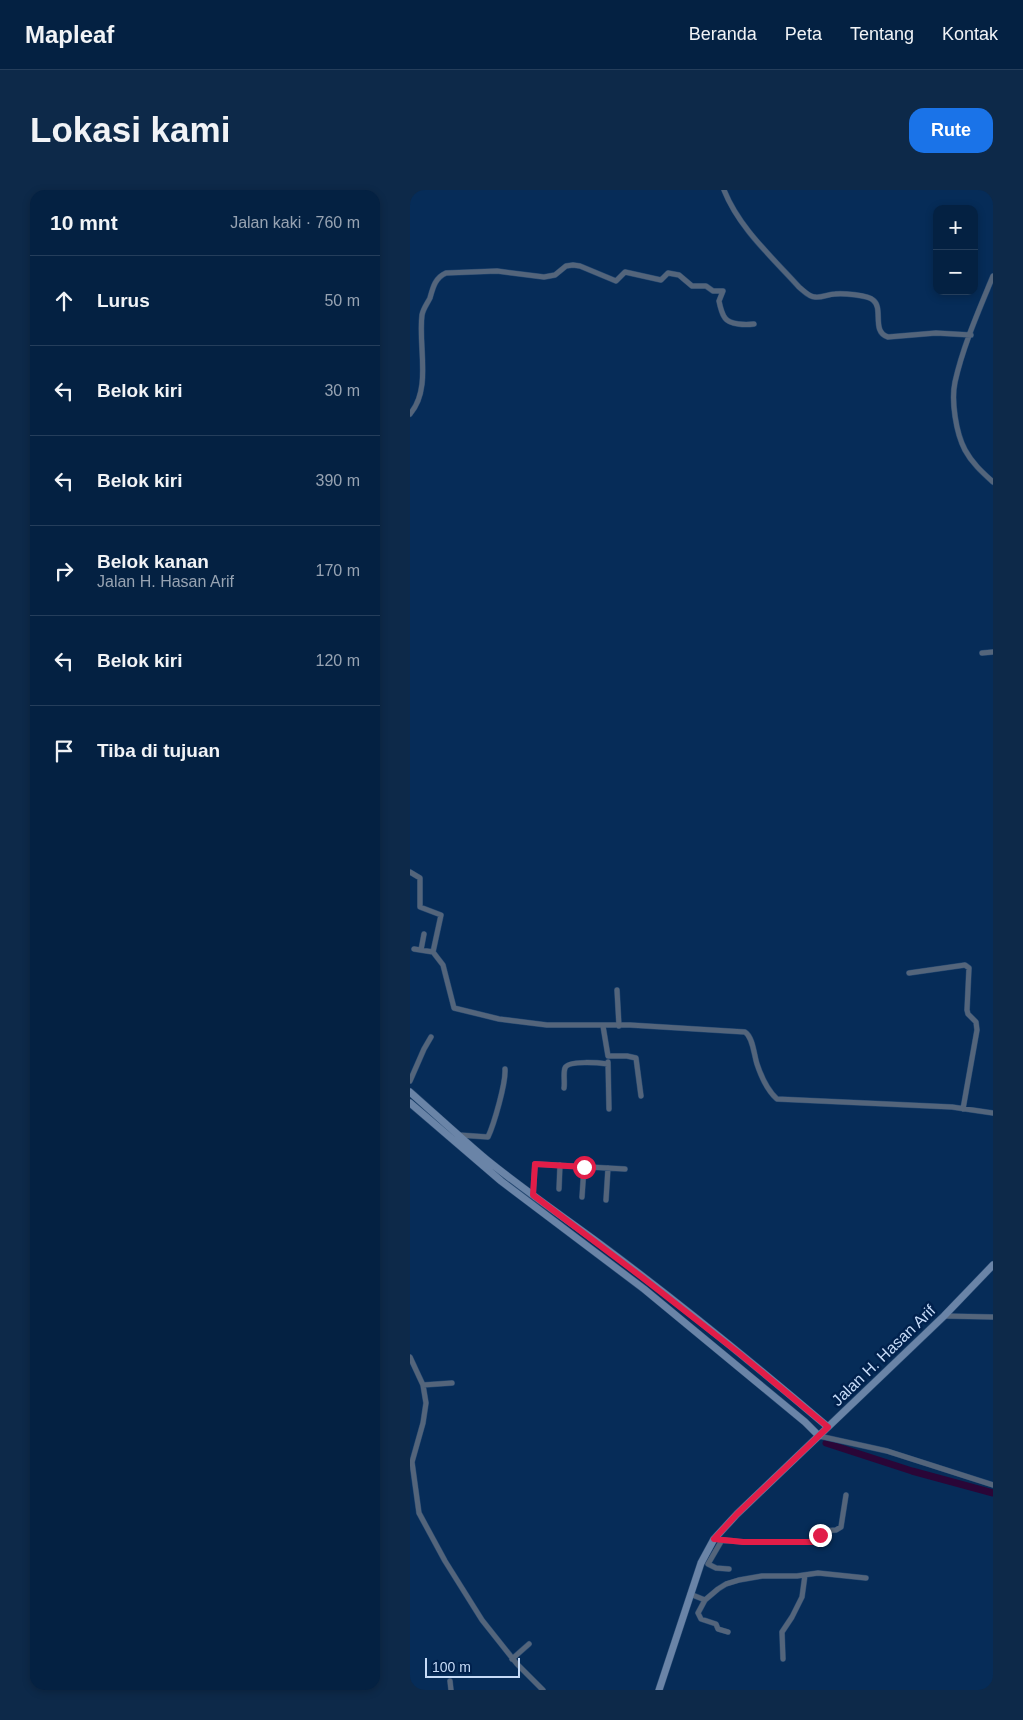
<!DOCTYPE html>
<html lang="id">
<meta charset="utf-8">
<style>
body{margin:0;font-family:Arial,sans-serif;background:#0d2949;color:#f1f3f6}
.controls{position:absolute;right:15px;top:15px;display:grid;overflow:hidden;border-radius:10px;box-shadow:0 2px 8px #0003}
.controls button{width:45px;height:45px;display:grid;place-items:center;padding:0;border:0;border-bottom:1px solid #253e5b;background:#042142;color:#f1f3f6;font:25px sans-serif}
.scale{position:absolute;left:15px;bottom:12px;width:95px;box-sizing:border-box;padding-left:5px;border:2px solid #c6dbf7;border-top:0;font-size:14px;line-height:18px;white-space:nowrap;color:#c6dbf7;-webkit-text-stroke:4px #00214d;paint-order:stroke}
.stop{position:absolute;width:15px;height:15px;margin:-11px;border:4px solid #e11d48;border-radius:50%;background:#fff}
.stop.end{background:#e11d48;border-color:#fff;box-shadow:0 1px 5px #0008}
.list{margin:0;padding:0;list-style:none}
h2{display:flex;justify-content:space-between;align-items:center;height:65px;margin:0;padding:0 20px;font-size:21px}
h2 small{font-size:16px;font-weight:400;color:#97a3b2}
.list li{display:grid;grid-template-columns:32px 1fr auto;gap:15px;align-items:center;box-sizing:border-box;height:90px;padding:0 20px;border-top:1px solid #253e5b}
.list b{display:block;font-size:19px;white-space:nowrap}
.list p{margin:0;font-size:16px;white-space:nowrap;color:#97a3b2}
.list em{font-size:16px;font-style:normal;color:#97a3b2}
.icon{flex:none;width:28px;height:28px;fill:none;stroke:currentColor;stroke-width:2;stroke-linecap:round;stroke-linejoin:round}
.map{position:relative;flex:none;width:583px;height:1500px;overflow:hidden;border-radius:15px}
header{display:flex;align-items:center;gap:30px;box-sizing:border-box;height:70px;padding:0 25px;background:#042142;border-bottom:1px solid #253e5b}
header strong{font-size:24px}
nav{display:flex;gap:28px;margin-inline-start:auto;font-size:18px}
.intro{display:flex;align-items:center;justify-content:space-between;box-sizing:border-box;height:120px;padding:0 30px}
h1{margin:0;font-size:35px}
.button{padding:12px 22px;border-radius:15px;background:#1a73e8;color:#fff;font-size:18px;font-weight:700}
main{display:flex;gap:30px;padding:0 30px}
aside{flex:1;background:#042142;border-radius:15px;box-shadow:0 2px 8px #0003}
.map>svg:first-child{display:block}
</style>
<header>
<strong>Mapleaf</strong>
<nav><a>Beranda</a><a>Peta</a><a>Tentang</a><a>Kontak</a></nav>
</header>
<div class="intro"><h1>Lokasi kami</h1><a class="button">Rute</a></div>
<main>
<aside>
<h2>10 mnt<small>Jalan kaki · 760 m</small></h2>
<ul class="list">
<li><svg class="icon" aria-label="ahead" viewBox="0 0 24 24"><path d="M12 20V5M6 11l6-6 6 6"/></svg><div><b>Lurus</b></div><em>50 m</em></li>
<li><svg class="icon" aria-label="left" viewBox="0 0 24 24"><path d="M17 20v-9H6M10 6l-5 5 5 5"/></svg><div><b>Belok kiri</b></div><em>30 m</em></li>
<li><svg class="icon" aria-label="left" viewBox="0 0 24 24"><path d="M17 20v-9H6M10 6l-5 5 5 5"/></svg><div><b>Belok kiri</b></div><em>390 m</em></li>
<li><svg class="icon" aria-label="right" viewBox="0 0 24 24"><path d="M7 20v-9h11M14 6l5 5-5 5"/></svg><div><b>Belok kanan</b><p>Jalan H. Hasan Arif</p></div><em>170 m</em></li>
<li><svg class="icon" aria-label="left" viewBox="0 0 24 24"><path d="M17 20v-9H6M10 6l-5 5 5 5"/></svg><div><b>Belok kiri</b></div><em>120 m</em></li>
<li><svg class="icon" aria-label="arrive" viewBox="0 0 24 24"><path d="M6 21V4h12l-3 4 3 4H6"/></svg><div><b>Tiba di tujuan</b></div></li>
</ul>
</aside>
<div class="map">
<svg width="583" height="1500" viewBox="0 0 583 1500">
<rect width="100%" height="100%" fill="#062c58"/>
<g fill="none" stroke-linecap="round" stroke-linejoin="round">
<!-- canal -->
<path stroke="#2a0637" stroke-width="7" d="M416 1253 502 1281 583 1303"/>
<!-- street casing -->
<g stroke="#254871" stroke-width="6">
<path id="street" d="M314 0C329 38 362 67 389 97 394 101 399 107 405 107 412 108 418 104 425 104 432 103 458 105 463 110 474 118 461 142 478 147L526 143 561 145
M583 86C569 120 553 156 545 192 541 211 546 243 555 260 562 273 572 282 583 292
M0 224C22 199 8 156 12 125 13 119 17 114 20 108 23 97 25 88 36 83L87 81 134 87 145 85 156 76 163 75 170 76 206 91 215 82 251 90 258 83 269 85 282 96H296L303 101H313L309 111C310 116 312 124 315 128 320 135 336 135 344 134
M572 463 583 462
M0 682 10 688V717L31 725 23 762 33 775 44 818 89 829 137 835H220L335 842C343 847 344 865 347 874 351 886 358 901 367 909L542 917 583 923
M4 759 23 762
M11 760 14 744
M499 783 555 775 559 778 557 820 558 824 566 832 567 840 553 919
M207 800 209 836
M193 836 198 866H217L226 868 231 906
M198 872 199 919
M0 891 14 859 21 847
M154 898C155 892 153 883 155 878 158 870 190 873 198 874
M49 945 78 947C84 934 96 893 95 879
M149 999 150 975
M123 1005 125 974 215 979
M172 1007 174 977
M196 1010 198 978
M534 1126 583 1127
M0 1167 13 1195 16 1213 13 1233 2 1272 9 1323 35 1371 72 1430 107 1474 133 1500
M13 1195 42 1193
M409 1246 477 1261 583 1295
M304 1349 333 1352H407L412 1341 426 1340 431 1337 436 1305
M312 1350 298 1374 306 1378 319 1379
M280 1404 295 1410
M318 1442 308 1439 306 1434 291 1429 288 1423 295 1410 308 1399 316 1394 329 1390 352 1386H387L408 1383 456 1388
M102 1469 119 1454
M373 1469 372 1442 382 1427 392 1407 395 1385
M40 1491 41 1500"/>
</g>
<!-- secondary casing -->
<g stroke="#254871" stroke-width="8">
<path id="secondary" d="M0 902C26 925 51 948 77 970 114 1000 152 1026 190 1054 268 1112 344 1174 418 1237
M0 913 91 991 234 1099 395 1232 409 1246
M249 1500 291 1373 304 1349 327 1324 534 1126 583 1075"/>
</g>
<!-- street -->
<use href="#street" stroke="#54657b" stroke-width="5"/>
<!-- secondary -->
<use href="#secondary" stroke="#6a84a7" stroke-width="7"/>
</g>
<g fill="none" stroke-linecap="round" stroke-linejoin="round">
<!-- route -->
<path stroke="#e11d48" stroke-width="6" d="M174 977 125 974 123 1005 233 1088 330 1164 418 1237 327 1324 304 1349 333 1352H407L410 1345"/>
</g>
<g text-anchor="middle" stroke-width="5" stroke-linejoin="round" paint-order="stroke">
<!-- street labels -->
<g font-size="16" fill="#c6dbf7" stroke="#00214d">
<text transform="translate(473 1165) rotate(-44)" y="6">Jalan H. Hasan Arif</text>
</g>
</g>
</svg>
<div class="controls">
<button>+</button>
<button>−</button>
</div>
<div class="scale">100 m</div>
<div class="stop" style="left:174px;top:977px"></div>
<div class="stop end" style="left:410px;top:1345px"></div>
</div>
</main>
